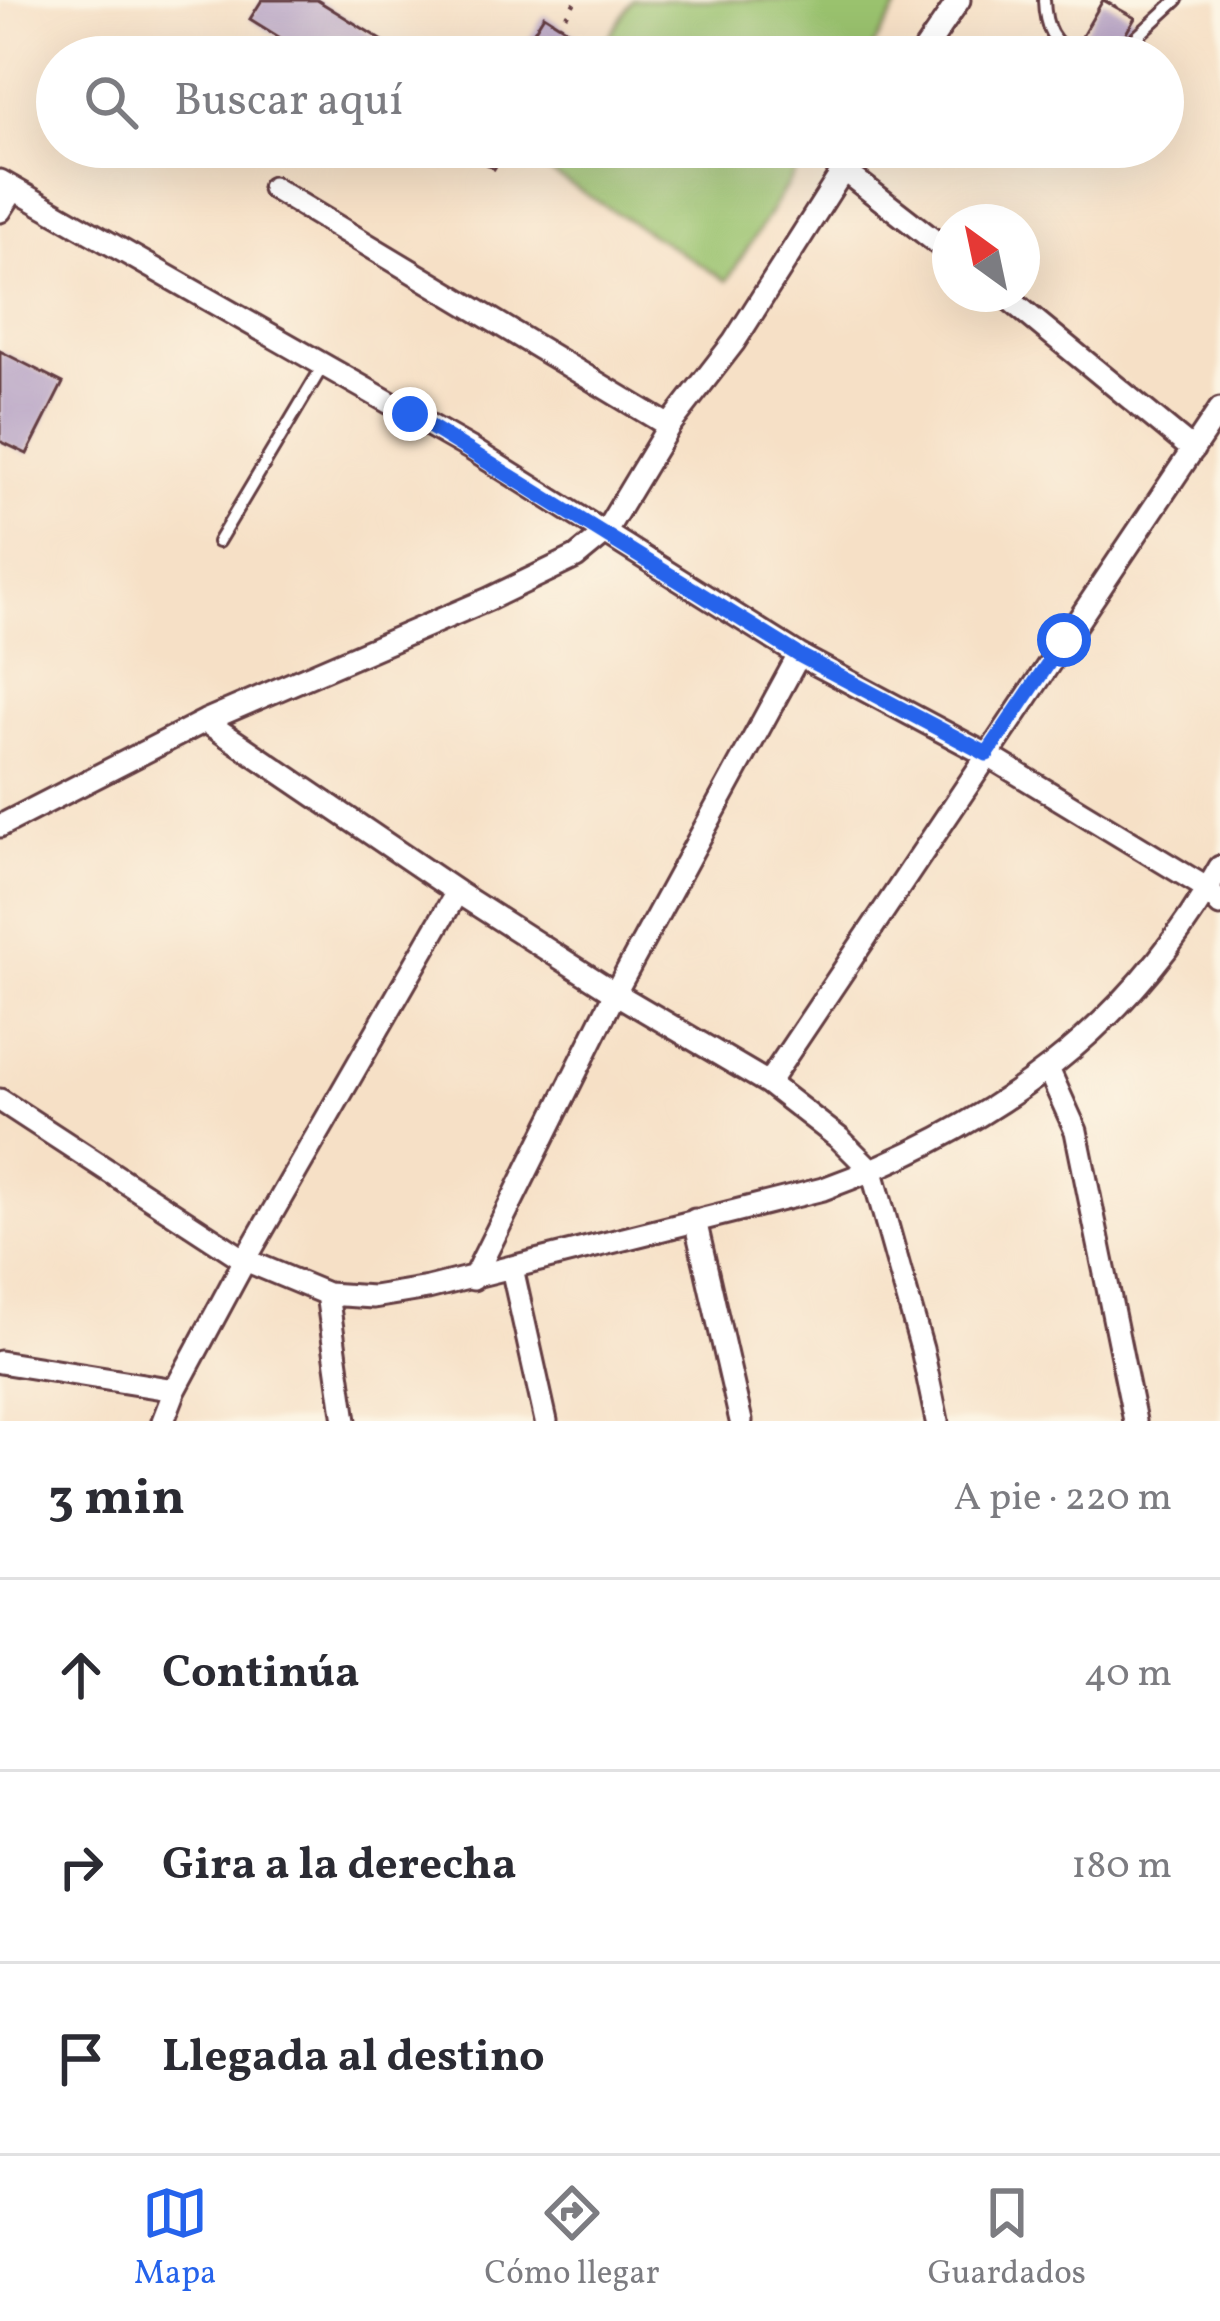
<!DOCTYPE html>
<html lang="es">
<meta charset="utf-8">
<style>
body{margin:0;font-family:Vollkorn,serif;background:#f2f2f3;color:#2b2b33}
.compass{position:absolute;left:932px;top:204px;width:108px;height:108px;border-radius:50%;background:#fff;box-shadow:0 12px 48px #0002;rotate:327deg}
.stop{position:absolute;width:36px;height:36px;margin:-27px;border:9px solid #2563eb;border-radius:50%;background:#fff}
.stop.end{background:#2563eb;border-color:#fff;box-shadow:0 3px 12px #0008}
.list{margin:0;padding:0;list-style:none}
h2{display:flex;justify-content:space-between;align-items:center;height:156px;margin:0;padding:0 48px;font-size:51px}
h2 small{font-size:39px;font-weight:400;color:#7c7c81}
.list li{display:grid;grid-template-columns:78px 1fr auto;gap:36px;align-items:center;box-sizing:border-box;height:192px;padding:0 48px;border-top:3px solid #e1e1e2}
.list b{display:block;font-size:45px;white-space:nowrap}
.list em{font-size:39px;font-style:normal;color:#7c7c81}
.icon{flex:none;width:66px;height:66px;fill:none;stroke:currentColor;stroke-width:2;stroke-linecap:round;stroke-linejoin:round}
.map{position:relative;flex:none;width:1220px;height:1421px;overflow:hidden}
.search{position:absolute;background:#fff;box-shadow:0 12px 48px #0002;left:36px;right:36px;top:36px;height:132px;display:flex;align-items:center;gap:30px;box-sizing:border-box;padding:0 42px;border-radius:66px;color:#7c7c81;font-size:45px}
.sheet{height:732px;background:#fff}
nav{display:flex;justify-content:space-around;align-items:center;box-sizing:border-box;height:168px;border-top:3px solid #e1e1e2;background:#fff;font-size:33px;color:#7c7c81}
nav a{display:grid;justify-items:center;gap:6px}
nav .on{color:#2563eb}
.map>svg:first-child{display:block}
</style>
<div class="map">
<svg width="1220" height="1421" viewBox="0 0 1220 1421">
<rect width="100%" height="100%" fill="#fcf5e5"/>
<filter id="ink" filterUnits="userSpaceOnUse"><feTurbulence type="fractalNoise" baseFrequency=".00833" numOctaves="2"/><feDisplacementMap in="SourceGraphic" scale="24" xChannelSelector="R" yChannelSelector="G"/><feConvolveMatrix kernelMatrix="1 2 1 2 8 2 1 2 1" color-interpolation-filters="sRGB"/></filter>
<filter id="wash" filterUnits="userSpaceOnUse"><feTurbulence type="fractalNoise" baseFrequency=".004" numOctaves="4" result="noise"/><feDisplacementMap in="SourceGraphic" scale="48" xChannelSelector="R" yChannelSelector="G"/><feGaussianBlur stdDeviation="2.7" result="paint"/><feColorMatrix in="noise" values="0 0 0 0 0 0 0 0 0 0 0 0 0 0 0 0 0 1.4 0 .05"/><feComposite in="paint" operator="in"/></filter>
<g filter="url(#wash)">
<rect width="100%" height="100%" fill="#f6e0c6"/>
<!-- green -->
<path fill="#9ac26e" stroke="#72704c" stroke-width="3" d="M632 0H902L867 57H597Z
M541 147H811L727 281 532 161Z"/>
<g id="blocks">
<!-- building -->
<path fill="#b09bc2" d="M262 0H317L409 57H311L250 19Z
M1103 0 1135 18 1112 57H1070Z
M544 15 577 36 564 57H518Z
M457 147H508L494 169Z
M0 351 63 383 27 454 0 441Z"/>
</g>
</g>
<g filter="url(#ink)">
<use href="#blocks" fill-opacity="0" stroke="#643c42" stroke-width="3"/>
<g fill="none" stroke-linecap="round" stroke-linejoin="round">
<!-- service casing -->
<g stroke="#643c42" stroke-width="16">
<path id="service" d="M1044 0C1045 28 1052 42 1076 57
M1115 57 1177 0
M218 542 324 364"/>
</g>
<!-- minor casing -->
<g stroke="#643c42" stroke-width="27">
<path id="minor" d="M920 57 959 0
M842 169 950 253
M0 181 473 450 799 655 987 755 1208 889 1220 905
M273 188 669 426
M0 211 14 189
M1003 294 1193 450
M205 721 457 892 615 993 768 1083 840 1139 872 1171 922 1349 937 1421
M0 826 205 721 489 599 576 557 604 534 669 426 734 342 858 147
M1049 1071 1076 1131 1135 1421
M768 1083 1220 409
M0 1100 245 1260 327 1294 373 1297 428 1288 823 1189C993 1127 1131 1028 1220 867
M695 1220 741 1421
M512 1268 546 1421
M473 1279 615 993 799 655
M327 1294 345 1421
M0 1362 175 1390
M163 1421 175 1390 245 1260 457 892"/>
</g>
<!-- path -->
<path stroke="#643c42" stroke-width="4.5" stroke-dasharray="3 9" stroke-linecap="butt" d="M560 26 576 0"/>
<!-- service -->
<use href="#service" stroke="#fff" stroke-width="10"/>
<!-- minor -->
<use href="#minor" stroke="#fff" stroke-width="21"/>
</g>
</g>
<g fill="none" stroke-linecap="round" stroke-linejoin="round" filter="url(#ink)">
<!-- route -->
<path stroke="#2563eb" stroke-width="15" d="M410 414 799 655 987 754 1064 640"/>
</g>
</svg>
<svg class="compass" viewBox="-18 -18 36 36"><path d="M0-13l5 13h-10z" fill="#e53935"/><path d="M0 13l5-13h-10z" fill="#7c7c81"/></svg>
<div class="stop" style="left:1064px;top:640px"></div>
<div class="stop end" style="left:410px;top:414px"></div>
<div class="search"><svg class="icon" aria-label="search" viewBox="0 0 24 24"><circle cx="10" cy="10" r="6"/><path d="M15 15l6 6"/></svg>Buscar aquí</div>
</div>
<section class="sheet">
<h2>3 min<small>A pie · 220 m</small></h2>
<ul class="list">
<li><svg class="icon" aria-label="ahead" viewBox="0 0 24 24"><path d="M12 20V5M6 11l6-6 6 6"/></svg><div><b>Continúa</b></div><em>40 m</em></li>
<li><svg class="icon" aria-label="right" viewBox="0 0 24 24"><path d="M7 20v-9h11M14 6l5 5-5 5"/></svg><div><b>Gira a la derecha</b></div><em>180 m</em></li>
<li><svg class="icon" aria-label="arrive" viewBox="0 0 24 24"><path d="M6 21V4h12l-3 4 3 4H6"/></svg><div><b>Llegada al destino</b></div></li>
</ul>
</section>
<nav>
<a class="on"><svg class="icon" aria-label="map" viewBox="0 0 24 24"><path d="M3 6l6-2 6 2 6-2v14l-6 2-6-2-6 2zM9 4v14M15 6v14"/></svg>Mapa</a>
<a><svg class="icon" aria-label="directions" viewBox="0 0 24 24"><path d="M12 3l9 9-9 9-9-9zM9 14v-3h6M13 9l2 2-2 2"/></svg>Cómo llegar</a>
<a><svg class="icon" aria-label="saved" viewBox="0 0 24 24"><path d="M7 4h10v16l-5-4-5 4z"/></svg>Guardados</a>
</nav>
